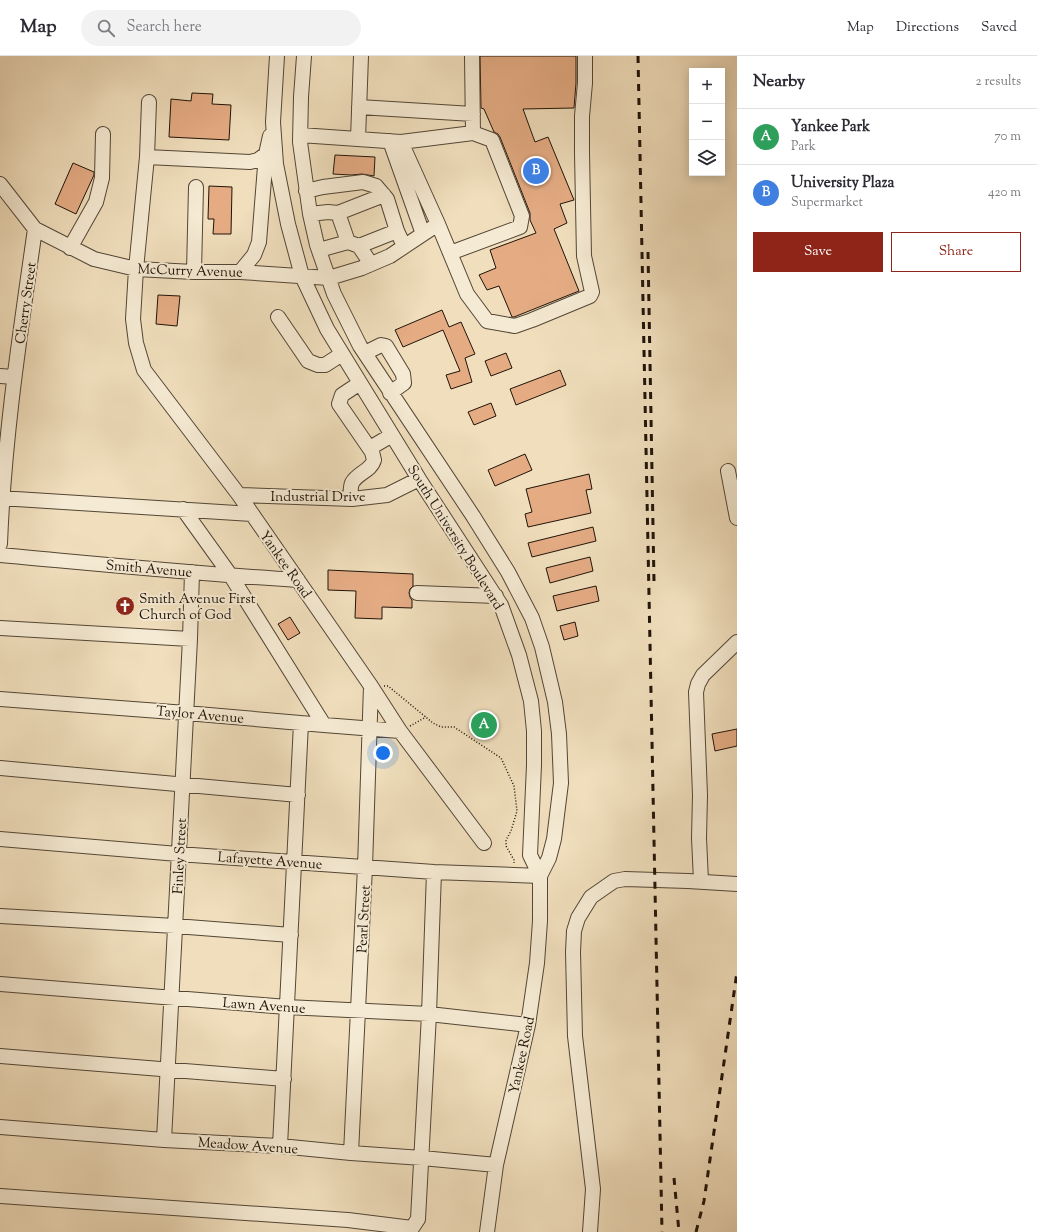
<!DOCTYPE html>
<meta charset="utf-8">
<style>
body{margin:0;font-family:"Sorts Mill Goudy",serif;background:#f2f2f3;color:#2b2b33}
.controls{position:absolute;right:12px;top:12px;display:grid;overflow:hidden;border-radius:0px;box-shadow:0 2px 10px #0003}
.controls button{width:36px;height:36px;display:grid;place-items:center;padding:0;border:0;border-bottom:1px solid #e1e1e2;background:#fff;color:#2b2b33;font:20px sans-serif}
.you{position:absolute;left:383px;top:697px;width:14px;height:14px;margin:-10px;border:3px solid #fff;border-radius:50%;background:#1a73e8;box-shadow:0 0 0 6px #1a73e833}
.badge{display:grid;place-items:center;width:26px;height:26px;border-radius:50%;background:#8f2418;color:#fff;font-size:13px;font-weight:700}
.pin{position:absolute;translate:-50% -50%;border:2px solid #fff;box-shadow:0 1px 4px #0006}
.list{margin:0;padding:0;list-style:none}
h2{display:flex;justify-content:space-between;align-items:center;height:52px;margin:0;padding:0 16px;font-size:17px}
h2 small{font-size:13px;font-weight:400;color:#7c7c81}
.list li{display:grid;grid-template-columns:26px 1fr auto;gap:12px;align-items:center;box-sizing:border-box;height:56px;padding:0 16px;border-top:1px solid #e1e1e2}
.list b{display:block;font-size:15px;white-space:nowrap}
.list p{margin:0;font-size:13px;white-space:nowrap;color:#7c7c81}
.list em{font-size:13px;font-style:normal;color:#7c7c81}
.actions{display:flex;gap:8px;padding:12px 16px}
.actions a{flex:1;padding:9px 0;border:1px solid #8f2418;border-radius:0px;text-align:center;font-size:14px;color:#8f2418}
.actions .main{background:#8f2418;color:#fff}
.icon{flex:none;width:22px;height:22px;fill:none;stroke:currentColor;stroke-width:2;stroke-linecap:round;stroke-linejoin:round}
.map{position:relative;flex:none;width:737px;height:1176px;overflow:hidden}
header{display:flex;align-items:center;gap:24px;box-sizing:border-box;height:56px;padding:0 20px;background:#fff;border-bottom:1px solid #e1e1e2}
header strong{font-size:19px}
nav{display:flex;gap:22px;margin-inline-start:auto;font-size:14px}
.search{width:280px;height:36px;background:#f2f2f3;display:flex;align-items:center;gap:10px;box-sizing:border-box;padding:0 14px;border-radius:22px;color:#7c7c81;font-size:15px}
main{display:flex}
aside{flex:1;background:#fff}
.map>svg:first-child{display:block}
</style>
<header>
<strong>Map</strong>
<div class="search"><svg class="icon" aria-label="search" viewBox="0 0 24 24"><circle cx="10" cy="10" r="6"/><path d="M15 15l6 6"/></svg>Search here</div>
<nav><a>Map</a><a>Directions</a><a>Saved</a></nav>
</header>
<main>
<div class="map">
<svg width="737" height="1176" viewBox="0 0 737 1176">
<rect width="100%" height="100%" fill="#f0debc"/>
<filter id="stains"><feTurbulence type="fractalNoise" baseFrequency=".005" numOctaves="4"/><feColorMatrix values="0 0 0 0 .2 0 0 0 0 .09 0 0 0 0 .02 0 0 0 .5 -.17"/></filter>
<radialGradient id="worn" r=".72"><stop offset=".6" stop-color="#630" stop-opacity="0"/><stop offset="1" stop-color="#630" stop-opacity=".3"/></radialGradient>
<!-- building -->
<path fill="#e5ac84" stroke="#1f1309" d="M480 0H576V27L574 52 523 53 535 86 548 81 574 144 560 148 567 167 554 173 579 235 514 261H512L499 230 487 234 479 219 496 212 490 194 536 177 530 164V157L500 81 498 78 494 76 484 53 481 52Z
M192 37 213 38 212 48 231 49 229 84 169 81 171 43 191 45Z
M335 99 375 101 374 120 362 118 351 119 333 118Z
M73 107 94 116V119L76 158 55 148Z
M209 130 232 131 231 178H213L214 163H208Z
M158 239 180 240 177 270 156 268Z
M442 254 449 271 461 266 475 298 465 302 472 326 451 333 446 319 460 315 443 274 403 291 395 274Z
M506 297 512 312 491 320 485 305Z
M560 314 566 329 516 349 510 333Z
M491 347 496 360 474 369 468 356Z
M525 398 532 414 495 430 488 414Z
M589 418 592 433 586 434 591 457 528 471 525 458 532 456 526 433Z
M593 471 596 485 532 501 528 487Z
M590 501 593 515 550 527 546 512Z
M328 514 413 518V530L410 533 409 537 410 541 412 544V552L382 551V563L355 562 356 535 328 534Z
M596 530 599 545 557 555 553 540Z
M290 561 300 577 288 584 278 568Z
M575 566 578 580 564 584 560 570Z
M737 673V690L715 695 712 678Z"/>
<g fill="none" stroke-linecap="round" stroke-linejoin="round">
<!-- minor casing -->
<g stroke="#534636" stroke-width="16">
<path id="minor" d="M277 0 273 66 276 108 288 168 302 220 327 273 419 423 501 549 519 599 531 645 534 675V709L530 799 540 820V865L537 907 528 969 496 1109 487 1176
M304 0 301 41 300 86 310 158 317 189 334 238 360 290 473 460 508 516 532 562 542 591 555 646 559 678 561 727 554 783 549 802 540 820
M149 46 147 101 136 213 133 263 136 287 144 314 239 439 371 630 400 675 484 787
M359 51 473 58
M300 79 401 86 438 168 467 238 487 265 515 270 532 264 590 240 592 236 584 200 582 97V60L585 27V0
M358 83 361 0
M390 85 423 178
M401 86 473 77 472 0
M147 101 250 106 258 104 266 98
M0 128 35 173 94 203 136 213 194 216H240L329 222 362 212 390 200 438 168
M306 135 323 131 363 126 376 130 387 143 397 175 404 190
M338 157 384 139
M310 158 328 156 338 157 348 186
M359 190 397 175
M70 192 96 146 102 122 103 78
M319 194 348 186 359 190 371 208
M450 197 520 171 522 160 492 84 473 77
M194 216 196 131
M240 216 254 199 259 186 266 98 270 80
M278 261 308 305 318 309H325L342 298
M365 297 381 289 386 290 403 318 404 327 390 337
M0 320 14 321
M370 392 392 379
M728 415 737 462
M239 439 352 443 387 439 419 423
M0 442 252 458
M350 443C351 438 350 432 352 427 357 417 371 415 374 404L372 396 339 348 342 339 360 327
M183 453 231 520 324 669
M0 488C4 382 20 278 35 173
M0 499C99 508 198 518 298 524
M417 537 496 540
M0 572 190 583
M0 643 186 657 324 669 400 675
M0 712 298 739
M0 783 178 798 434 816 540 820
M701 825 699 782 700 739 696 636 698 628 703 619 737 586
M0 860 175 870 291 879
M0 928 287 951 429 958 528 969
M0 1000 284 1023
M0 1071 164 1084 280 1090 351 1097 422 1102 496 1109
M164 1084 190 583 192 516
M280 1090 301 667
M351 1097 365 811 371 630
M0 1140 348 1164 412 1172 418 1163 429 958 434 816
M590 1176 593 1133 575 980 573 896 574 875 578 862 591 841 614 825 625 823 688 825 737 828"/>
</g>
<!-- path -->
<path stroke="#1f1309" stroke-width="1.5" stroke-dasharray="1 2" stroke-linecap="butt" d="M384 630H388L433 667 441 671H454L501 702 514 730 517 755 511 775 506 784V790L514 804V807
M410 670 426 661"/>
<!-- minor -->
<use href="#minor" stroke="#f5ead3" stroke-width="14"/>
<!-- rail -->
<path stroke="#1f1309" stroke-width="3" stroke-dasharray="7 7" stroke-linecap="butt" d="M638 0 662 1176
M648 196 654 526
M674 1122 679 1176
M696 1176 704 1145 737 916"/>
</g>
<!-- icons -->
<defs>
<g id="church-disc" transform="scale(1)"><circle r="9.5" fill="#8f2418" stroke="#f5ead3"/><path d="M-1.2-6h2.4v3.5h3.3v2.4h-3.3V6h-2.4V-.1h-3.3v-2.4h3.3Z" fill="#fff"/></g>
</defs>
<g fill-rule="evenodd">
<use href="#church-disc" x="125" y="550"/>
</g>
<g text-anchor="middle" stroke-width="4" stroke-linejoin="round" paint-order="stroke">
<!-- street labels -->
<g font-size="14" fill="#1f1309" stroke="#f5ead3">
<text transform="translate(190 214) rotate(2)" y="5">McCurry Avenue</text>
<text transform="translate(25 247) rotate(-82)" y="5">Cherry Street</text>
<text x="318" y="445">Industrial Drive</text>
<text transform="translate(456 481) rotate(58)" y="5">South University Boulevard</text>
<text transform="translate(286 508) rotate(55)" y="5">Yankee Road</text>
<text transform="translate(149 512) rotate(5)" y="5">Smith Avenue</text>
<text transform="translate(200 658) rotate(5)" y="5">Taylor Avenue</text>
<text transform="translate(179 800) rotate(-87)" y="5">Finley Street</text>
<text transform="translate(270 804) rotate(4)" y="5">Lafayette Avenue</text>
<text transform="translate(363 863) rotate(-87)" y="5">Pearl Street</text>
<text transform="translate(264 949) rotate(4)" y="5">Lawn Avenue</text>
<text transform="translate(521 999) rotate(-78)" y="5">Yankee Road</text>
<text transform="translate(248 1089) rotate(4)" y="5">Meadow Avenue</text>
</g>
<!-- poi labels -->
<g font-size="14" fill="#1f1309" stroke="#f5ead3" text-anchor="start">
<text x="139" y="547">Smith Avenue First<tspan x="139" dy="16">Church of God</tspan></text>
</g>
</g>
<rect width="100%" height="100%" filter="url(#stains)"/>
<rect width="100%" height="100%" fill="url(#worn)"/>
</svg>
<div class="controls">
<button>+</button>
<button>−</button>
<button><svg class="icon" aria-label="layers" viewBox="0 0 24 24"><path d="M12 4l9 5-9 5-9-5zM3 14l9 5 9-5"/></svg></button>
</div>
<div class="you"></div>
<div class="pin badge" style="left:484px;top:669px;background:#2e9e5b">A</div>
<div class="pin badge" style="left:536px;top:115px;background:#3f7fe0">B</div>
</div>
<aside>
<h2>Nearby<small>2 results</small></h2>
<ul class="list">
<li><span class="badge" style="background:#2e9e5b">A</span><div><b>Yankee Park</b><p>Park</p></div><em>70 m</em></li>
<li><span class="badge" style="background:#3f7fe0">B</span><div><b>University Plaza</b><p>Supermarket</p></div><em>420 m</em></li>
</ul>
<div class="actions"><a class="main">Save</a><a>Share</a></div>
</aside>
</main>
